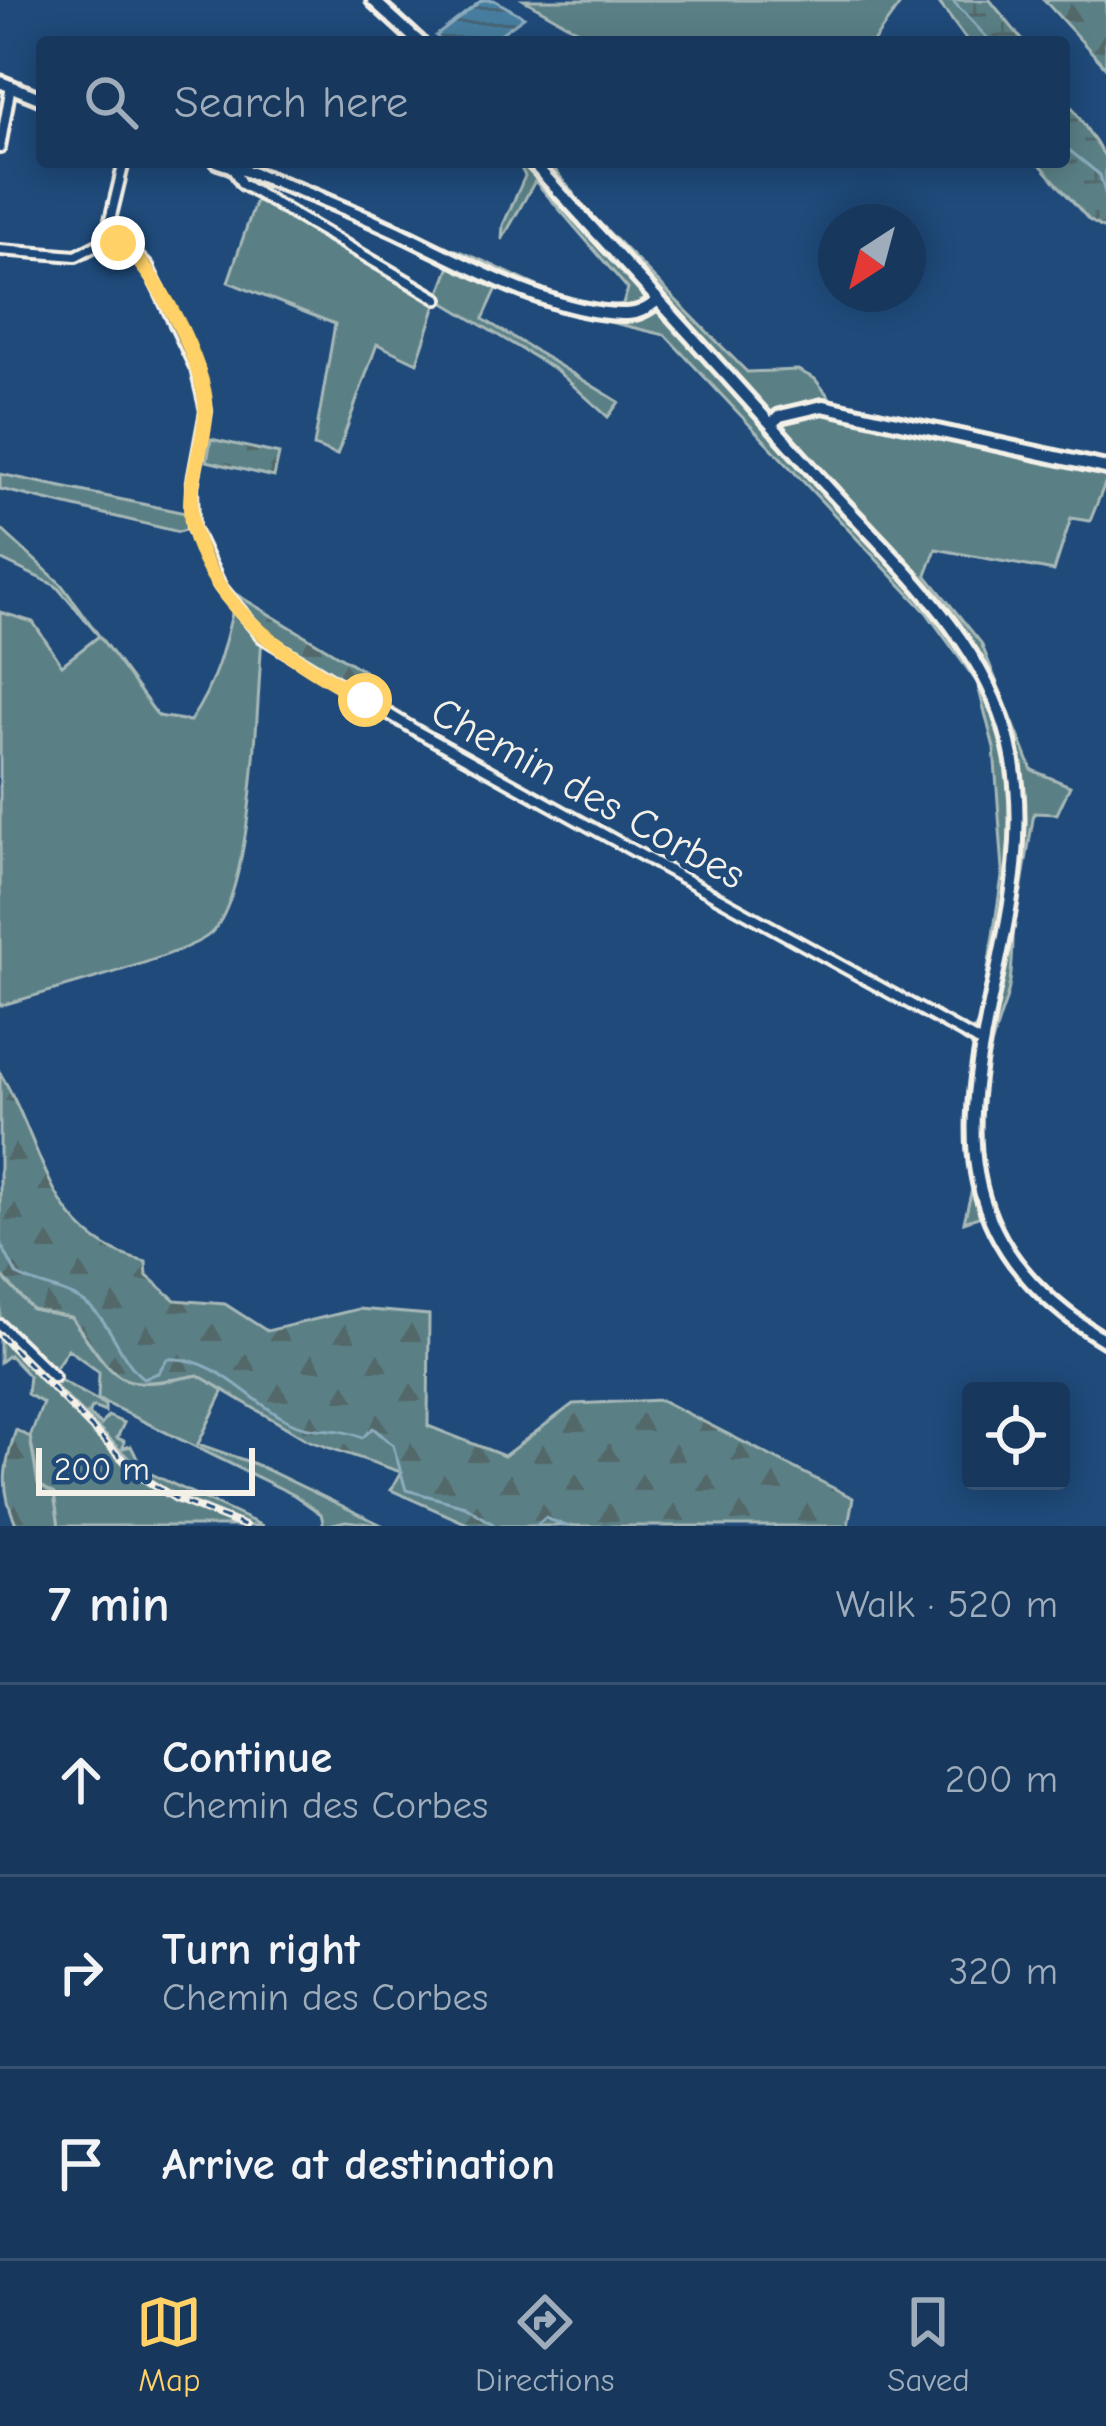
<!DOCTYPE html>
<meta charset="utf-8">
<style>
body{margin:0;font-family:"Comic Neue",sans-serif;background:#203f62;color:#f1f3f6}
.controls{position:absolute;right:36px;bottom:36px;display:grid;overflow:hidden;border-radius:12px;box-shadow:0 6px 30px #0003}
.controls button{width:108px;height:108px;display:grid;place-items:center;padding:0;border:0;border-bottom:3px solid #365272;background:#17385c;color:#f1f3f6;font:60px sans-serif}
.compass{position:absolute;left:818px;top:204px;width:108px;height:108px;border-radius:50%;background:#17385c;box-shadow:0 6px 30px #0003;rotate:216deg}
.scale{position:absolute;left:36px;bottom:30px;width:219px;box-sizing:border-box;padding-left:12px;border:6px solid #f4f1e8;border-top:0;font-size:33px;line-height:42px;white-space:nowrap;color:#f4f1e8;-webkit-text-stroke:9px #1f4a7a;paint-order:stroke}
.stop{position:absolute;width:36px;height:36px;margin:-27px;border:9px solid #ffd166;border-radius:50%;background:#fff}
.stop.end{background:#ffd166;border-color:#fff;box-shadow:0 3px 12px #0008}
.list{margin:0;padding:0;list-style:none}
h2{display:flex;justify-content:space-between;align-items:center;height:156px;margin:0;padding:0 48px;font-size:51px}
h2 small{font-size:39px;font-weight:400;color:#9eacbb}
.list li{display:grid;grid-template-columns:78px 1fr auto;gap:36px;align-items:center;box-sizing:border-box;height:192px;padding:0 48px;border-top:3px solid #365272}
.list b{display:block;font-size:45px;white-space:nowrap}
.list p{margin:0;font-size:39px;white-space:nowrap;color:#9eacbb}
.list em{font-size:39px;font-style:normal;color:#9eacbb}
.icon{flex:none;width:66px;height:66px;fill:none;stroke:currentColor;stroke-width:2;stroke-linecap:round;stroke-linejoin:round}
.map{position:relative;flex:none;width:1106px;height:1526px;overflow:hidden}
.search{position:absolute;background:#17385c;box-shadow:0 6px 30px #0003;left:36px;right:36px;top:36px;height:132px;display:flex;align-items:center;gap:30px;box-sizing:border-box;padding:0 42px;border-radius:12px;color:#9eacbb;font-size:45px}
.sheet{height:732px;background:#17385c}
nav{display:flex;justify-content:space-around;align-items:center;box-sizing:border-box;height:168px;border-top:3px solid #365272;background:#17385c;font-size:33px;color:#9eacbb}
nav a{display:grid;justify-items:center;gap:6px}
nav .on{color:#ffd166}
.map>svg:first-child{display:block}
</style>
<div class="map">
<svg width="1106" height="1526" viewBox="0 0 1106 1526">
<defs>
<pattern id="forest-firs" width="22" height="20" patternUnits="userSpaceOnUse" patternTransform="scale(3)"><rect width="22" height="20" fill="#5a8086"/><path d="M5 1l3.5 6h-7zM16 11l3.5 6h-7z" fill="#526769"/></pattern>
<pattern id="wetland-marsh" width="20" height="14" patternUnits="userSpaceOnUse" patternTransform="scale(3)"><rect width="20" height="14" fill="#5a8086"/><path d="M1 5h8M5 5V1M11 12h8M15 12V8" fill="none" stroke="#526769"/></pattern>
<pattern id="cemetery-stones" width="16" height="16" patternUnits="userSpaceOnUse" patternTransform="scale(3)"><rect width="16" height="16" fill="#5a8086"/><path d="M2 7V4a2 2 0 0 1 4 0v3zM10 15v-3a2 2 0 0 1 4 0v3z" fill="#526769"/></pattern>
<pattern id="water-rules" width="6" height="5" patternUnits="userSpaceOnUse" patternTransform="scale(3)"><rect width="6" height="5" fill="#467ea0"/><path d="M0 2.5h6" fill="none" stroke="#476678"/></pattern>
</defs>
<rect width="100%" height="100%" fill="#1f4a7a"/>
<filter id="ink" filterUnits="userSpaceOnUse"><feTurbulence type="fractalNoise" baseFrequency=".00833" numOctaves="2"/><feDisplacementMap in="SourceGraphic" scale="24" xChannelSelector="R" yChannelSelector="G"/><feConvolveMatrix kernelMatrix="1 2 1 2 8 2 1 2 1" color-interpolation-filters="sRGB"/></filter>
<g filter="url(#ink)">
<!-- green -->
<path fill="#5a8086" stroke="#a7b8b7" stroke-width="3" d="M524 0H903L873 42H598Z
M518 162H549L582 205 747 372 798 370 815 379 833 402 1106 461V481L1090 521 1071 518 1054 571 936 549 926 575 981 643 1032 770 1070 786 1057 814 1034 813 1021 891H1016C1011 925 1016 971 1005 1003 953 1145 974 1248 1106 1331V1347L1030 1292 981 1216 964 1222 972 1189 968 1112 977 1056 968 1039 980 1021 1003 870 994 748 977 682 927 613 665 335 563 311 499 284 483 319 619 402 608 417 556 370 438 299 417 363 377 344 337 455 314 446 335 324 228 282 258 194 438 298 456 250C504 266 574 315 623 304L628 289 535 181 502 240 503 225 525 176Z
M0 474 190 514 192 528 179 532 0 489Z
M0 528 61 584 158 716 190 721C215 685 224 648 234 605L293 653 356 689 357 695 262 637C257 700 254 895 210 934 186 956 40 993 0 1006V612L33 622 62 665 99 636 56 586 0 559Z
M0 1274 32 1309 71 1317C118 1383 115 1392 198 1375L224 1390 198 1444 255 1464 384 1526 346 1521 324 1526 321 1514 294 1495 98 1399 99 1372 68 1349 51 1375 105 1405V1412L93 1407 88 1414 101 1425 108 1416 124 1423 117 1438 124 1441 123 1448 131 1446 143 1470 263 1526H249L158 1487 0 1332Z
M0 1337 132 1472 176 1501 238 1526H59L39 1484 30 1437 43 1403 27 1394 29 1376 9 1355 0 1362Z"/>
<!-- forest -->
<path fill="url(#forest-firs)" stroke="#a7b8b7" stroke-width="3" d="M1044 0H1106V68Z
M234 593 367 673 356 689C323 670 240 631 234 593Z
M0 1073C46 1147 46 1239 146 1262L147 1276 175 1300 225 1304 267 1331 358 1309 429 1315 428 1426 504 1456 573 1404 661 1400 853 1498 848 1526H472L391 1490 401 1472 309 1441 198 1375C113 1391 120 1384 71 1317L32 1309 0 1274Z
M16 1430 30 1437 38 1484 54 1494 59 1526H17C0 1490 3 1468 16 1430Z"/>
<!-- wetland -->
<path fill="url(#wetland-marsh)" stroke="#a7b8b7" stroke-width="3" d="M937 0H990L1024 42H968Z
M1064 95 1106 158V230L1089 220 1038 162H1064Z"/>
<!-- cemetery -->
<path fill="url(#cemetery-stones)" stroke="#a7b8b7" stroke-width="3" d="M211 439 279 454 274 477 207 461Z"/>
<!-- water -->
<path fill="url(#water-rules)" stroke="#8cacbd" stroke-width="3" d="M482 0H494L524 17 489 42H442L436 36Z"/>
<g fill="none" stroke-linecap="round" stroke-linejoin="round">
<!-- stream -->
<path stroke="#8cacbd" stroke-width="3" d="M952 0 991 42
M1064 146 1100 175 1106 196
M0 1242 17 1275C37 1286 59 1288 79 1299 111 1316 119 1360 143 1378L158 1373 167 1359C218 1356 248 1401 290 1422 314 1434 335 1425 362 1438L373 1428 393 1445 406 1490 465 1506 496 1526
M536 1526 545 1518 566 1526"/>
<!-- street casing -->
<g stroke="#f4f1e8" stroke-width="16">
<path id="street" d="M0 148 11 85
M124 162 105 241 133 252 148 267 196 369 206 411 192 486 193 528 221 587 262 637 417 731 983 1044
M232 168 242 184 438 299
M0 250 76 256 105 241
M0 1325 54 1377"/>
</g>
<!-- secondary casing -->
<g stroke="#f4f1e8" stroke-width="20">
<path id="secondary" d="M373 0 419 42
M0 82 42 99
M218 162C277 180 334 203 391 229 456 259 552 315 625 314 638 314 647 309 658 300
M532 162C628 267 725 372 820 479 890 557 983 636 1009 742 1062 963 843 1182 1106 1341
M771 424 780 416 823 406 1106 468"/>
</g>
<!-- street -->
<use href="#street" stroke="#1f4a7a" stroke-width="8"/>
<!-- secondary -->
<use href="#secondary" stroke="#1f4a7a" stroke-width="10"/>
<!-- rail casing -->
<g stroke="#f4f1e8" stroke-width="8">
<path id="rail" d="M0 1335 138 1475 176 1499 245 1526"/>
</g>
<!-- rail -->
<use href="#rail" stroke="#1f4a7a" stroke-width="3" stroke-dasharray="9" stroke-linecap="butt"/>
</g>
</g>
<g fill="none" stroke-linecap="round" stroke-linejoin="round" filter="url(#ink)">
<!-- route -->
<path stroke="#ffd166" stroke-width="15" d="M118 243C154 263 207 368 206 410 205 450 183 490 193 529 215 614 293 660 365 700"/>
</g>
<g text-anchor="middle" stroke-width="12" stroke-linejoin="round" paint-order="stroke">
<!-- street labels -->
<g font-size="42" fill="#f4f1e8" stroke="#1f4a7a">
<text transform="translate(589 792) rotate(29)" y="15">Chemin des Corbes</text>
</g>
</g>
</svg>
<div class="controls">
<button><svg class="icon" aria-label="locate" viewBox="0 0 24 24"><circle cx="12" cy="12" r="6"/><path d="M12 2v4M12 18v4M2 12h4M18 12h4"/></svg></button>
</div>
<svg class="compass" viewBox="-18 -18 36 36"><path d="M0-13l5 13h-10z" fill="#e53935"/><path d="M0 13l5-13h-10z" fill="#9eacbb"/></svg>
<div class="scale">200 m</div>
<div class="stop" style="left:365px;top:700px"></div>
<div class="stop end" style="left:118px;top:243px"></div>
<div class="search"><svg class="icon" aria-label="search" viewBox="0 0 24 24"><circle cx="10" cy="10" r="6"/><path d="M15 15l6 6"/></svg>Search here</div>
</div>
<section class="sheet">
<h2>7 min<small>Walk · 520 m</small></h2>
<ul class="list">
<li><svg class="icon" aria-label="ahead" viewBox="0 0 24 24"><path d="M12 20V5M6 11l6-6 6 6"/></svg><div><b>Continue</b><p>Chemin des Corbes</p></div><em>200 m</em></li>
<li><svg class="icon" aria-label="right" viewBox="0 0 24 24"><path d="M7 20v-9h11M14 6l5 5-5 5"/></svg><div><b>Turn right</b><p>Chemin des Corbes</p></div><em>320 m</em></li>
<li><svg class="icon" aria-label="arrive" viewBox="0 0 24 24"><path d="M6 21V4h12l-3 4 3 4H6"/></svg><div><b>Arrive at destination</b></div></li>
</ul>
</section>
<nav>
<a class="on"><svg class="icon" aria-label="map" viewBox="0 0 24 24"><path d="M3 6l6-2 6 2 6-2v14l-6 2-6-2-6 2zM9 4v14M15 6v14"/></svg>Map</a>
<a><svg class="icon" aria-label="directions" viewBox="0 0 24 24"><path d="M12 3l9 9-9 9-9-9zM9 14v-3h6M13 9l2 2-2 2"/></svg>Directions</a>
<a><svg class="icon" aria-label="saved" viewBox="0 0 24 24"><path d="M7 4h10v16l-5-4-5 4z"/></svg>Saved</a>
</nav>
